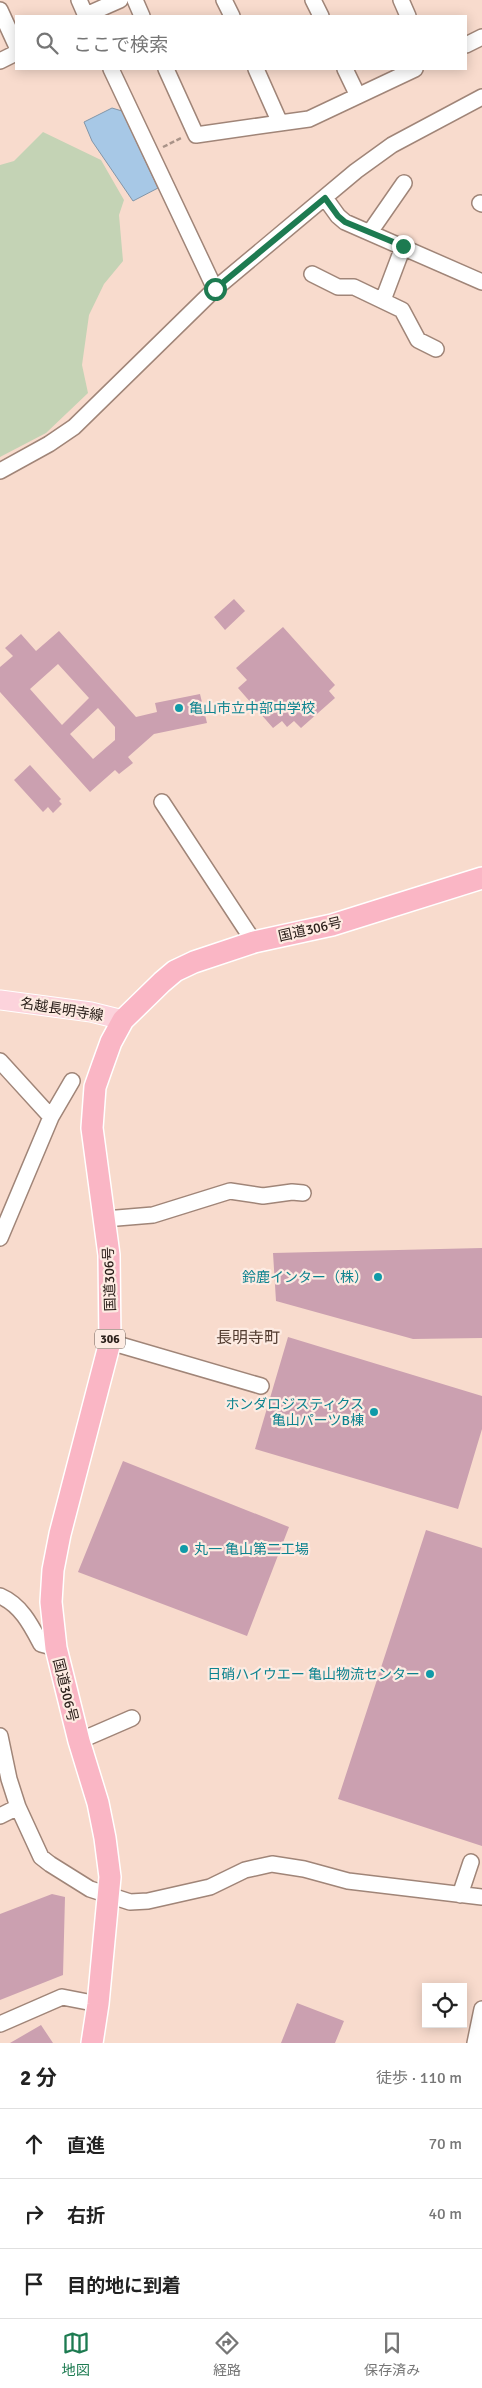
<!DOCTYPE html>
<html lang="ja">
<meta charset="utf-8">
<style>
body{margin:0;font-family:Signika,"Noto Sans JP",sans-serif;background:#f2f2f2;color:#222}
.controls{position:absolute;right:15px;bottom:15px;display:grid;overflow:hidden;border-radius:0px;box-shadow:0 2px 12px #0003}
.controls button{width:45px;height:45px;display:grid;place-items:center;padding:0;border:0;border-bottom:1px solid #e0e0e0;background:#fff;color:#222;font:25px sans-serif}
.stop{position:absolute;width:15px;height:15px;margin:-11px;border:4px solid #1d7b51;border-radius:50%;background:#fff}
.stop.end{background:#1d7b51;border-color:#fff;box-shadow:0 1px 5px #0008}
.list{margin:0;padding:0;list-style:none}
h2{display:flex;justify-content:space-between;align-items:center;height:65px;margin:0;padding:0 20px;font-size:21px}
h2 small{font-size:16px;font-weight:400;color:#767676}
.list li{display:grid;grid-template-columns:32px 1fr auto;gap:15px;align-items:center;box-sizing:border-box;height:70px;padding:0 20px;border-top:1px solid #e0e0e0}
.list b{display:block;font-size:19px;white-space:nowrap}
.list em{font-size:16px;font-style:normal;color:#767676}
.icon{flex:none;width:28px;height:28px;fill:none;stroke:currentColor;stroke-width:2;stroke-linecap:round;stroke-linejoin:round}
.map{position:relative;flex:none;width:482px;height:2043px;overflow:hidden}
.search{position:absolute;background:#fff;box-shadow:0 2px 12px #0003;left:15px;right:15px;top:15px;height:55px;display:flex;align-items:center;gap:12px;box-sizing:border-box;padding:0 18px;border-radius:0px;color:#767676;font-size:19px}
.sheet{height:275px;background:#fff}
nav{display:flex;justify-content:space-around;align-items:center;box-sizing:border-box;height:70px;border-top:1px solid #e0e0e0;background:#fff;font-size:14px;color:#767676}
nav a{display:grid;justify-items:center;gap:2px}
nav .on{color:#1d7b51}
.map>svg:first-child{display:block}
</style>
<div class="map">
<svg width="482" height="2043" viewBox="0 0 482 2043">
<rect width="100%" height="100%" fill="#f8dbcd"/>
<!-- green -->
<path fill="#c4d3b5" d="M43 132 101 160 124 200 119 215 123 261 104 284 89 315 82 365 88 393 46 433 0 457V165L14 161Z"/>
<!-- water -->
<path fill="#a7c8e6" stroke="#8296a9" d="M112 108 122 111 158 188 133 201 92 141 84 122Z"/>
<!-- building -->
<path fill="#cba0b0" fill-rule="evenodd" d="M234 599 245 611 225 630 214 617Z
M283 627 335 685 329 691 335 698 301 728 294 721 287 727 282 721 273 728 238 688 247 680 236 668Z
M59 631 136 717 157 712 155 703 200 694 207 723 154 734 128 757 133 763 119 774 115 770 90 792 0 692V667L13 656 5 648 21 634 36 651ZM58 664 89 698 62 725 30 689ZM98 708 115 727V740L93 759 70 734Z
M30 765 61 799 59 801 62 804 53 813 48 807 43 812 14 780Z
M482 1248V1338L413 1339 276 1301 273 1253Z
M288 1337 482 1396V1429L458 1509 255 1449Z
M123 1461 289 1527 247 1636 78 1572Z
M426 1530 482 1548V1846L338 1799Z
M52 1894 65 1897 63 1975 0 2000V1914Z
M297 2003 344 2021 335 2043H281Z
M41 2025 53 2043H10Z"/>
<g fill="none" stroke-linecap="round" stroke-linejoin="round">
<!-- minor casing -->
<g stroke="#a08578" stroke-width="18">
<path id="minor" d="M79 0 86 16
M135 0 142 16
M224 0 232 16
M313 0 321 16
M401 0 408 16
M0 10 16 45
M86 15 120 0
M466 45 482 37
M0 61 16 53
M166 69 196 135 280 123
M256 69 280 123 309 119 415 69
M345 69 358 96
M325 198 338 216 345 222 482 282
M480 203 482 204
M370 232 404 183
M312 274 338 287H354L402 310 418 340 436 349
M215 289 356 171 392 145 482 97
M383 300 403 247
M0 471 49 444 74 427 215 289 111 69
M162 802 254 942
M0 1061 51 1117
M105 1219 153 1215 230 1191 263 1196 292 1192 303 1193
M0 1238 51 1117 72 1081
M110 1342 261 1386
M0 1596C21 1605 31 1625 41 1644L56 1648
M0 1736 9 1779 18 1807
M79 1741 132 1718
M0 1816 18 1807 41 1857 50 1864 90 1889 130 1902 148 1901 210 1887 245 1870 272 1864 304 1869 348 1881 482 1897
M460 1895 471 1862
M0 2024 62 1997 98 2004
M475 2043 482 2009"/>
</g>
<!-- major casing -->
<g stroke="#fff" stroke-width="21">
<path id="major" d="M0 1000 91 1012 123 1020"/>
</g>
<!-- highway casing -->
<g stroke="#fff" stroke-width="24">
<path id="highway" d="M92 2043 98 2004 110 1877 105 1838 98 1803 79 1741 56 1648 51 1602 53 1570 60 1534 110 1342 109 1255 92 1128 95 1087 102 1067 111 1042 123 1020 162 982 175 971 194 962 254 942 332 925 482 878"/>
</g>
<!-- path -->
<path stroke="#a99388" stroke-width="2.5" stroke-dasharray="5 2.5" stroke-linecap="butt" d="M163 147 183 137"/>
<!-- minor -->
<use href="#minor" stroke="#fff" stroke-width="15"/>
<!-- major -->
<use href="#major" stroke="#fcd3dc" stroke-width="19"/>
<!-- highway -->
<use href="#highway" stroke="#fab6c5" stroke-width="21"/>
</g>
<g fill="none" stroke-linecap="round" stroke-linejoin="round">
<!-- route -->
<path stroke="#1d7b51" stroke-width="6" d="M215 289 325 198 338 216 345 222 403 246"/>
</g>
<!-- markers -->
<g fill="#0f9aa8" stroke="#fdebe2" stroke-width="2">
<circle cx="179" cy="708" r="5"/>
<circle cx="378" cy="1277" r="5"/>
<circle cx="374" cy="1412" r="5"/>
<circle cx="184" cy="1549" r="5"/>
<circle cx="430" cy="1674" r="5"/>
</g>
<g text-anchor="middle" stroke-width="4.5" stroke-linejoin="round" paint-order="stroke">
<!-- shield labels -->
<rect fill="#fdebe2" stroke="#6a5d57" stroke-width="1" x="95" y="1329.5" width="30" height="19" rx="4"/>
<g font-size="12" font-weight="bold" fill="#2b201b">
<text x="110" y="1343">306</text>
</g>
<!-- culture labels -->
<g font-size="14" fill="#0d838f" stroke="#fdebe2" text-anchor="end">
<text x="189" y="713" text-anchor="start">亀山市立中部中学校</text>
<text x="368" y="1282">鈴鹿インター（株）</text>
<text x="364" y="1409">ホンダロジスティクス<tspan x="364" dy="16">亀山パーツB棟</tspan></text>
<text x="194" y="1554" text-anchor="start">丸一 亀山第二工場</text>
<text x="420" y="1679">日硝ハイウエー 亀山物流センター</text>
</g>
<!-- street labels -->
<g font-size="14" fill="#2b201b" stroke="#fdebe2">
<text transform="translate(310 929) rotate(-13)" y="5">国道306号</text>
<text transform="translate(62 1009) rotate(9)" y="5">名越長明寺線</text>
<text transform="translate(109 1279) rotate(-92)" y="5">国道306号</text>
<text transform="translate(66 1690) rotate(76)" y="5">国道306号</text>
</g>
<!-- quarter labels -->
<g font-size="16" fill="#523b2f" stroke="#fdebe2">
<text x="248" y="1343">長明寺町</text>
</g>
</g>
</svg>
<div class="controls">
<button><svg class="icon" aria-label="locate" viewBox="0 0 24 24"><circle cx="12" cy="12" r="6"/><path d="M12 2v4M12 18v4M2 12h4M18 12h4"/></svg></button>
</div>
<div class="stop" style="left:215px;top:289px"></div>
<div class="stop end" style="left:403px;top:246px"></div>
<div class="search"><svg class="icon" aria-label="search" viewBox="0 0 24 24"><circle cx="10" cy="10" r="6"/><path d="M15 15l6 6"/></svg>ここで検索</div>
</div>
<section class="sheet">
<h2>2 分<small>徒歩 · 110 m</small></h2>
<ul class="list">
<li><svg class="icon" aria-label="ahead" viewBox="0 0 24 24"><path d="M12 20V5M6 11l6-6 6 6"/></svg><div><b>直進</b></div><em>70 m</em></li>
<li><svg class="icon" aria-label="right" viewBox="0 0 24 24"><path d="M7 20v-9h11M14 6l5 5-5 5"/></svg><div><b>右折</b></div><em>40 m</em></li>
<li><svg class="icon" aria-label="arrive" viewBox="0 0 24 24"><path d="M6 21V4h12l-3 4 3 4H6"/></svg><div><b>目的地に到着</b></div></li>
</ul>
</section>
<nav>
<a class="on"><svg class="icon" aria-label="map" viewBox="0 0 24 24"><path d="M3 6l6-2 6 2 6-2v14l-6 2-6-2-6 2zM9 4v14M15 6v14"/></svg>地図</a>
<a><svg class="icon" aria-label="directions" viewBox="0 0 24 24"><path d="M12 3l9 9-9 9-9-9zM9 14v-3h6M13 9l2 2-2 2"/></svg>経路</a>
<a><svg class="icon" aria-label="saved" viewBox="0 0 24 24"><path d="M7 4h10v16l-5-4-5 4z"/></svg>保存済み</a>
</nav>
